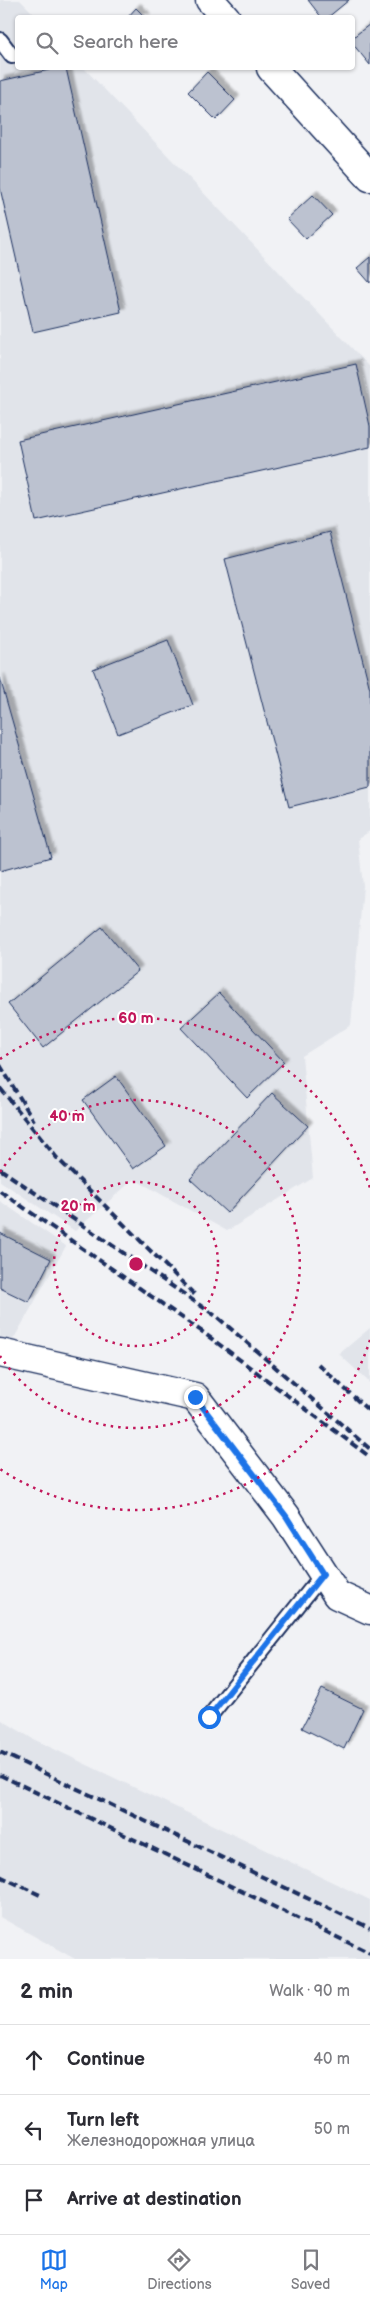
<!DOCTYPE html>
<meta charset="utf-8">
<style>
body{margin:0;font-family:"Balsamiq Sans",sans-serif;background:#f2f2f3;color:#2b2b33}
.stop{position:absolute;width:15px;height:15px;margin:-11px;border:4px solid #1a73e8;border-radius:50%;background:#fff}
.stop.end{background:#1a73e8;border-color:#fff;box-shadow:0 1px 5px #0008}
.list{margin:0;padding:0;list-style:none}
h2{display:flex;justify-content:space-between;align-items:center;height:65px;margin:0;padding:0 20px;font-size:21px}
h2 small{font-size:16px;font-weight:400;color:#7c7c81}
.list li{display:grid;grid-template-columns:32px 1fr auto;gap:15px;align-items:center;box-sizing:border-box;height:70px;padding:0 20px;border-top:1px solid #e1e1e2}
.list b{display:block;font-size:19px;white-space:nowrap}
.list p{margin:0;font-size:16px;white-space:nowrap;color:#7c7c81}
.list em{font-size:16px;font-style:normal;color:#7c7c81}
.icon{flex:none;width:28px;height:28px;fill:none;stroke:currentColor;stroke-width:2;stroke-linecap:round;stroke-linejoin:round}
.map{position:relative;flex:none;width:370px;height:1959px;overflow:hidden}
.search{position:absolute;background:#fff;box-shadow:0 1px 4px #0004;left:15px;right:15px;top:15px;height:55px;display:flex;align-items:center;gap:12px;box-sizing:border-box;padding:0 18px;border-radius:5px;color:#7c7c81;font-size:19px}
.sheet{height:275px;background:#fff}
nav{display:flex;justify-content:space-around;align-items:center;box-sizing:border-box;height:70px;border-top:1px solid #e1e1e2;background:#fff;font-size:14px;color:#7c7c81}
nav a{display:grid;justify-items:center;gap:2px}
nav .on{color:#1a73e8}
.map>svg:first-child{display:block}
</style>
<div class="map">
<svg width="370" height="1959" viewBox="0 0 370 1959">
<defs>
<filter id="shadow"><feDropShadow dx="4.5" dy="-4.5" stdDeviation="1" flood-color="#0004"/></filter>
</defs>
<rect width="100%" height="100%" fill="#f1f2f5"/>
<filter id="ink" filterUnits="userSpaceOnUse"><feTurbulence type="fractalNoise" baseFrequency=".02" numOctaves="2"/><feDisplacementMap in="SourceGraphic" scale="10" xChannelSelector="R" yChannelSelector="G"/><feConvolveMatrix kernelMatrix="1 2 1 2 8 2 1 2 1" color-interpolation-filters="sRGB"/></filter>
<g filter="url(#ink)">
<!-- built -->
<path fill="#e1e4ea" d="M0 0H20L37 17 18 18V68H84L370 367V831L358 839 363 886 351 1025 302 1056 313 1178 227 1231 134 1179 75 1231 0 1181Z
M0 1201 66 1246 13 1340 0 1337Z
M370 1328V1383L339 1354Z
M0 1719 33 1739 370 1900V1959H75L0 1917Z"/>
<!-- building -->
<path fill="#bcc2d0" stroke="#1b2f5e" filter="url(#shadow)" d="M308 0H349L327 18H322Z
M136 8 146 18H127Z
M370 24V65L352 43V38Z
M58 68H66L121 312 33 332 0 188V81Z
M207 72 235 100 216 120 188 92Z
M313 195 332 215 306 239 287 219Z
M370 257V283L357 268Z
M356 364 370 426V447L36 521 18 440Z
M330 532 370 689V787L289 807 225 559Z
M168 640 193 705 118 734 93 669Z
M0 678 51 857 0 871Z
M102 927 138 971 43 1048 8 1004Z
M219 993 284 1062 247 1098 181 1028Z
M116 1076 166 1146 133 1169 83 1100Z
M272 1093 308 1126 227 1213 190 1179Z
M0 1233 51 1259 29 1302 0 1288Z
M322 1689 363 1709 344 1749 302 1728Z"/>
<g fill="none" stroke-linecap="round" stroke-linejoin="round">
<!-- lane casing -->
<g stroke="#1b2f5e" stroke-width="18">
<path id="lane" d="M0 40 12 56
M209 1717 323 1574"/>
</g>
<!-- street casing -->
<g stroke="#1b2f5e" stroke-width="31">
<path id="street" d="M210 0 226 18
M271 68 370 177
M0 1353 195 1397 286 1516 337 1595 370 1610"/>
</g>
<!-- lane -->
<use href="#lane" stroke="#fff" stroke-width="14"/>
<!-- street -->
<use href="#street" stroke="#fff" stroke-width="28"/>
<!-- rail -->
<path stroke="#1b2f5e" stroke-width="4" stroke-dasharray="8 4" stroke-linecap="butt" d="M0 1065 34 1121
M0 1088 57 1158 197 1297
M0 1169 216 1316 370 1449
M0 1191 204 1333 370 1457
M318 1364 370 1412
M0 1752 370 1928
M0 1775 370 1953
M0 1876 40 1895"/>
</g>
</g>
<g fill="none" stroke-linecap="round" stroke-linejoin="round" filter="url(#ink)">
<!-- route -->
<path stroke="#1a73e8" stroke-width="6" d="M195 1397 286 1516 323 1574 209 1717"/>
</g>
<!-- distance rings -->
<g fill="none" stroke="#c2185b" stroke-width="2.5" stroke-dasharray="2.5 5">
<circle cx="136" cy="1264" r="82"/>
<path d="M0 1172A164 164 0 1 1 0 1356"/>
<path d="M370 1340A246 246 0 0 1 0 1469M0 1059A246 246 0 0 1 370 1188"/>
</g>
<circle cx="136" cy="1264" r="8" fill="#c2185b" stroke="#fff" stroke-width="2.5"/>
<g font-size="15" text-anchor="middle" font-weight="bold" fill="#c2185b" stroke="#fff" stroke-width="4" stroke-linejoin="round" paint-order="stroke">
<text x="136" y="1023">60 m</text>
<text x="67" y="1121">40 m</text>
<text x="78" y="1211">20 m</text>
</g>
</svg>
<div class="stop" style="left:209px;top:1717px"></div>
<div class="stop end" style="left:195px;top:1397px"></div>
<div class="search"><svg class="icon" aria-label="search" viewBox="0 0 24 24"><circle cx="10" cy="10" r="6"/><path d="M15 15l6 6"/></svg>Search here</div>
</div>
<section class="sheet">
<h2>2 min<small>Walk · 90 m</small></h2>
<ul class="list">
<li><svg class="icon" aria-label="ahead" viewBox="0 0 24 24"><path d="M12 20V5M6 11l6-6 6 6"/></svg><div><b>Continue</b></div><em>40 m</em></li>
<li><svg class="icon" aria-label="left" viewBox="0 0 24 24"><path d="M17 20v-9H6M10 6l-5 5 5 5"/></svg><div><b>Turn left</b><p>Железнодорожная улица</p></div><em>50 m</em></li>
<li><svg class="icon" aria-label="arrive" viewBox="0 0 24 24"><path d="M6 21V4h12l-3 4 3 4H6"/></svg><div><b>Arrive at destination</b></div></li>
</ul>
</section>
<nav>
<a class="on"><svg class="icon" aria-label="map" viewBox="0 0 24 24"><path d="M3 6l6-2 6 2 6-2v14l-6 2-6-2-6 2zM9 4v14M15 6v14"/></svg>Map</a>
<a><svg class="icon" aria-label="directions" viewBox="0 0 24 24"><path d="M12 3l9 9-9 9-9-9zM9 14v-3h6M13 9l2 2-2 2"/></svg>Directions</a>
<a><svg class="icon" aria-label="saved" viewBox="0 0 24 24"><path d="M7 4h10v16l-5-4-5 4z"/></svg>Saved</a>
</nav>
